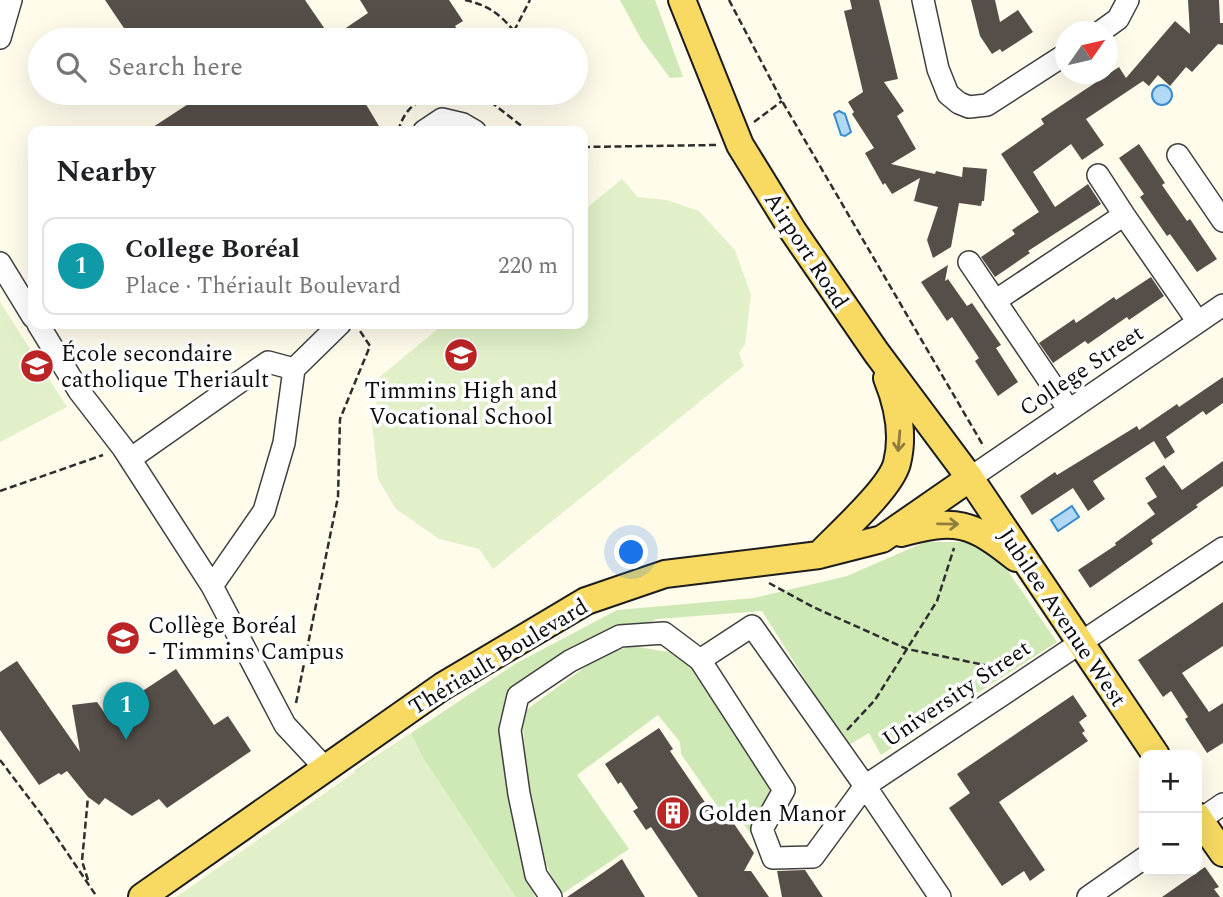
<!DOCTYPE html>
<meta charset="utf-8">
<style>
body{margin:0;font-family:Spectral,serif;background:#f6f6f6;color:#202124}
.controls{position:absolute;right:21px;bottom:21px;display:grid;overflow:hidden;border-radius:14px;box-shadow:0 7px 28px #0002}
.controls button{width:63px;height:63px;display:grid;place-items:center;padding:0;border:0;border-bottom:2px solid #e0e0e0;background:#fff;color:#202124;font:35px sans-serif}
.compass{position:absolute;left:1055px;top:21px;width:63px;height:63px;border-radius:50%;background:#fff;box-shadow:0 7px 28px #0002;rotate:56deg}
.you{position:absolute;left:632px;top:553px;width:24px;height:24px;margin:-18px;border:5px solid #fff;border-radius:50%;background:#1a73e8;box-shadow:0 0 0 10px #1a73e833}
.badge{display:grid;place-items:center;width:46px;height:46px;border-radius:50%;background:#b45309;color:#fff;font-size:23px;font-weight:700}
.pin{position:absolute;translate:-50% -58px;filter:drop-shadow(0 2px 4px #0008)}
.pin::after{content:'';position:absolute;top:37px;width:24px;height:21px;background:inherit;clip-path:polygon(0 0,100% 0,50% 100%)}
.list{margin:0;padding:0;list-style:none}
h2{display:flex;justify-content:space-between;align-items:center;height:91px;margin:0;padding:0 28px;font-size:30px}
h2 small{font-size:23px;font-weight:400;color:#757577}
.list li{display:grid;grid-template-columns:46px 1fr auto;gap:21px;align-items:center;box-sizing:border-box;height:98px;margin:0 14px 14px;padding:0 14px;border:2px solid #e0e0e0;border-radius:14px}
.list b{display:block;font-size:26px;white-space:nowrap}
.list p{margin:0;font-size:23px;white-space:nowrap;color:#757577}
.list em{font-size:23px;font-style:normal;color:#757577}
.icon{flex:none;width:38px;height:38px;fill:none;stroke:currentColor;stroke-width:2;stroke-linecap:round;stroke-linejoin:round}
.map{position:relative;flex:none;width:1223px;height:897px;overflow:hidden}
.search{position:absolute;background:#fff;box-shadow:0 7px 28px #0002;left:28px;top:28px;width:560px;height:77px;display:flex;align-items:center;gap:18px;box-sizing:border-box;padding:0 24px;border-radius:38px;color:#757577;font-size:26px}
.panel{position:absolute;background:#fff;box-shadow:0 7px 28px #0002;left:28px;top:126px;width:560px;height:203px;border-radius:14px}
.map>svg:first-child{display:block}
</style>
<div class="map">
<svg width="1223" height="897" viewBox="0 0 1223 897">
<rect width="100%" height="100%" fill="#fffcec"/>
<!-- green -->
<path fill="#cee9b6" d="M620 0H655L683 77 670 78 641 39Z
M925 542H970L1005 567 1057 642 881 755 869 733 847 746 762 611 657 619 522 681 499 720 520 849 535 897H516L367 790 354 771 515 664 617 610 754 598 847 576Z
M632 646 675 653 688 662 774 789 751 834 731 808 718 807 681 754 680 742 658 715 577 775 629 849 559 896 543 856 526 769 522 713 600 656Z"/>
<!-- pitch -->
<path fill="#e1f0c8" d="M622 179 638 197 667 200 699 211 735 250 751 295 745 345 739 353 744 366 493 569 479 549 439 539 396 509 378 479 371 414 384 387 377 379 444 324H583V211Z
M0 302 67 407 0 442Z
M411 733 422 756 516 897H176Z"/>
<!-- water -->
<path fill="#b1d9f6" stroke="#388ccd" stroke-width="2" d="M1152 95a10 10 0 1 1 20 0a10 10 0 1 1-20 0Z
M839 111 845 114 851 132 845 136 841 135 834 114Z
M1072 506 1079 517 1058 531 1051 520Z"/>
<!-- building -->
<path fill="#554e49" d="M105 0H305L331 38 368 13 360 0H449L463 21 455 26 465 40H132Z
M850 0H879L898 79 884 82 904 111 897 116 916 149 891 164 935 174 936 171 962 177 963 167 987 169 984 201H982L981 206 959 203 951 247 933 258 927 240 938 207 914 201 920 178 892 194 885 183 883 185 865 153 874 148 852 114 854 112 848 102 863 92 844 11 852 9Z
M971 0H995L1000 22 1018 10 1033 32 1002 52 1000 49 992 54 980 36Z
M1188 0H1219L1220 23H1223V45L1218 44 1192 72 1186 67 1170 86 1158 75 1149 86 1143 81 1086 119 1104 145 1082 160 1071 144 1033 172 1055 207 1088 184 1101 204 1028 251 1030 253 995 277 981 257 1015 234 1012 230 1039 212 1001 154 1044 124 1041 119 1119 67 1126 78 1175 21 1190 34Z
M213 93H376L364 101 382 131H147L202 95 212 98Z
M1139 144 1165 183 1162 185 1187 221 1190 219 1217 259 1197 272 1170 234 1167 236 1140 197 1144 194 1119 158Z
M948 265 945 281 948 279 967 306 972 303 1001 345 996 348 1018 382 998 396 975 361 979 358 952 317 947 321 921 282Z
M1151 277 1164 296 1129 320 1127 317 1088 344 1085 341 1053 363 1039 343 1074 319 1076 323 1114 297 1116 300Z
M1223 377V403L1206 415 1203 411 1166 437 1175 452 1165 459 1154 441 1093 481 1105 499 1088 511 1073 488 1032 515 1020 496 1055 472 1057 475 1137 426 1139 430 1177 404 1179 407Z
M1223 461V486L1196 505 1198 507 1151 540 1153 544 1090 588 1078 570 1116 545 1115 543 1155 514 1147 503 1157 497 1145 478 1164 465 1182 490Z
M1223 602V646L1182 673 1209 712 1223 703V743L1207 753 1185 719 1188 717 1171 691 1163 697 1138 660Z
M17 661 80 752 72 705 97 702 106 715 176 669 214 725 228 716 251 751 167 808 159 799 132 816 105 798 99 805 88 797 67 771 61 775 59 773 39 785 0 730V672Z
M1073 695 1087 716 1079 722 1085 731 1082 733 1088 741 999 802 1045 870 1030 881 1024 871 1002 886 949 808 970 793 957 774Z
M659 728 673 749 670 751 713 814 728 815 754 853 744 871H751L769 897H698L651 827 646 830 633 811 638 808 621 782 618 784 605 764Z
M622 859 645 897H567L604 872Z
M1205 867 1219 887 1214 889 1220 897H1162Z
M805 870 823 897H782L777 871Z"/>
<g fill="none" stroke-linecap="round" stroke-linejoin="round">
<!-- minor casing -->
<g stroke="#3f3f3f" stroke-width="24">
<path id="minor" d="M923 0 938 69 948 94 959 103 969 107 987 105 1066 54
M1100 32 1118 19 1128 0
M0 38 11 0
M424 131 442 119 463 124 475 131
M1178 155 1223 221
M1098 175 1124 215
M969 262 1069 410
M0 263 33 317
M995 301 1124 215 1198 322
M38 324 79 391 123 448 212 586 285 725 325 768
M130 459 268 362 294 369
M970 478 1223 305
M212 586 264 511 284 443 294 369 340 324
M752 626 865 786 813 857 773 858 762 829 784 790 700 660Z
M1197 822 1223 804
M551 897 536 875 519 794 510 730 518 696 570 661 620 636 664 633 700 660
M940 897 865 786 1223 548
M1088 897 1144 858"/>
</g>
<!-- major casing -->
<g stroke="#1d1d1d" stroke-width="30">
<path id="major" d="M682 0 740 145 793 231 876 352 970 478 1156 755
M901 533C955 518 972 522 1016 558
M819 555C838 535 891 488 897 463 904 435 898 405 887 378
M1197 816 1223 853
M142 897 443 686 586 601 665 574 819 555 882 539 970 478"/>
</g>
<!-- path -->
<path stroke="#2e2e2e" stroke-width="2.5" stroke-dasharray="7 3.5" stroke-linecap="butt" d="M465 0C487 5 499 13 514 31L512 40
M729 0 782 101 984 447
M514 31 530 0
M450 93 487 99 528 131
M754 122 782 101
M398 131C406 105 419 99 444 93
M583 147 716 145
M0 491 103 455
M769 583 813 607 907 649 1004 669
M296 703 338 497 340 419 370 346 358 328
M847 730 875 700 937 601 954 548
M0 760 41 814 97 897
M88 880 82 861 88 797"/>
<!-- minor -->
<use href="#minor" stroke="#fff" stroke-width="21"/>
<!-- major -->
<use href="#major" stroke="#f8da63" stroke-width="26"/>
</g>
<!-- one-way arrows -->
<defs><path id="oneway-shaft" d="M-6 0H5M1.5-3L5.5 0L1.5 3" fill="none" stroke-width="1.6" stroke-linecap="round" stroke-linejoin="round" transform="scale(1.75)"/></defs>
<g stroke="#8e7d3c">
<use href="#oneway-shaft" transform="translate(899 441) rotate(95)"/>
<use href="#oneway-shaft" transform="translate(948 524) rotate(1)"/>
</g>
<!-- icons -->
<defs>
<g id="school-disc" transform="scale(1.75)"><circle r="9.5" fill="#bc2526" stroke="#fff"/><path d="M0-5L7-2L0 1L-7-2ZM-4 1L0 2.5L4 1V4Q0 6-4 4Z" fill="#fff"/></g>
<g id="university-disc" transform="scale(1.75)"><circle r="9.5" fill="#bc2526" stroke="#fff"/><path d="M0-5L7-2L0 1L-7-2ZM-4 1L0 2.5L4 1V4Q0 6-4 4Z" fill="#fff"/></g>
<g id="building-disc" transform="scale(1.75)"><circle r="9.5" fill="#bc2526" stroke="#fff"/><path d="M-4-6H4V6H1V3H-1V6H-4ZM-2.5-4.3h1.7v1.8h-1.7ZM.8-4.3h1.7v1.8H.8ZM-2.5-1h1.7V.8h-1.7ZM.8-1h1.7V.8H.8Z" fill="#fff"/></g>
</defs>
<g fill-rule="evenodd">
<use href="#school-disc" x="461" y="355"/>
<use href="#school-disc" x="37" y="366"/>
<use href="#university-disc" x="123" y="638"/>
<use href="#building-disc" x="673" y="813"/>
</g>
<g text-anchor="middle" stroke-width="7" stroke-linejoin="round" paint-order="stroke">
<!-- street labels -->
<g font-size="23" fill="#0c0c0c" stroke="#fff">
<text transform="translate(807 250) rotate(57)" y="8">Airport Road</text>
<text transform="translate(1081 370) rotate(-34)" y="8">College Street</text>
<text transform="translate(1063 617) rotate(56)" y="8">Jubilee Avenue West</text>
<text transform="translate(498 656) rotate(-31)" y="8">Thériault Boulevard</text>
<text transform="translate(956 693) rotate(-34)" y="8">University Street</text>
</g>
<!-- poi labels -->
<g font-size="23" fill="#0c0c0c" stroke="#fff" text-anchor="start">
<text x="61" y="361">École secondaire<tspan x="61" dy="26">catholique Theriault</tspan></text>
<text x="461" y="398" text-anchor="middle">Timmins High and<tspan x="461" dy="26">Vocational School</tspan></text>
<text x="148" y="633">Collège Boréal<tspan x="148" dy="26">- Timmins Campus</tspan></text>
<text x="698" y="821">Golden Manor</text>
</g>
</g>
</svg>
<div class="controls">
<button>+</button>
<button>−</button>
</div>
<svg class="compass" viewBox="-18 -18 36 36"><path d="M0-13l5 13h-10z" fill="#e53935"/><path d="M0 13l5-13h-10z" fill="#757577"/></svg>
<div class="you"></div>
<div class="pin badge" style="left:126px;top:740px;background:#0f9aa8">1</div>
<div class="search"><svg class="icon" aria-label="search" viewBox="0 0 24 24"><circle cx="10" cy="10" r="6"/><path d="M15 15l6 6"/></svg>Search here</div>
<section class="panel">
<h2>Nearby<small></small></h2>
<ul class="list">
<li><span class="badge" style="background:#0f9aa8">1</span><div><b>College Boréal</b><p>Place · Thériault Boulevard</p></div><em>220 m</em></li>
</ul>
</section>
</div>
